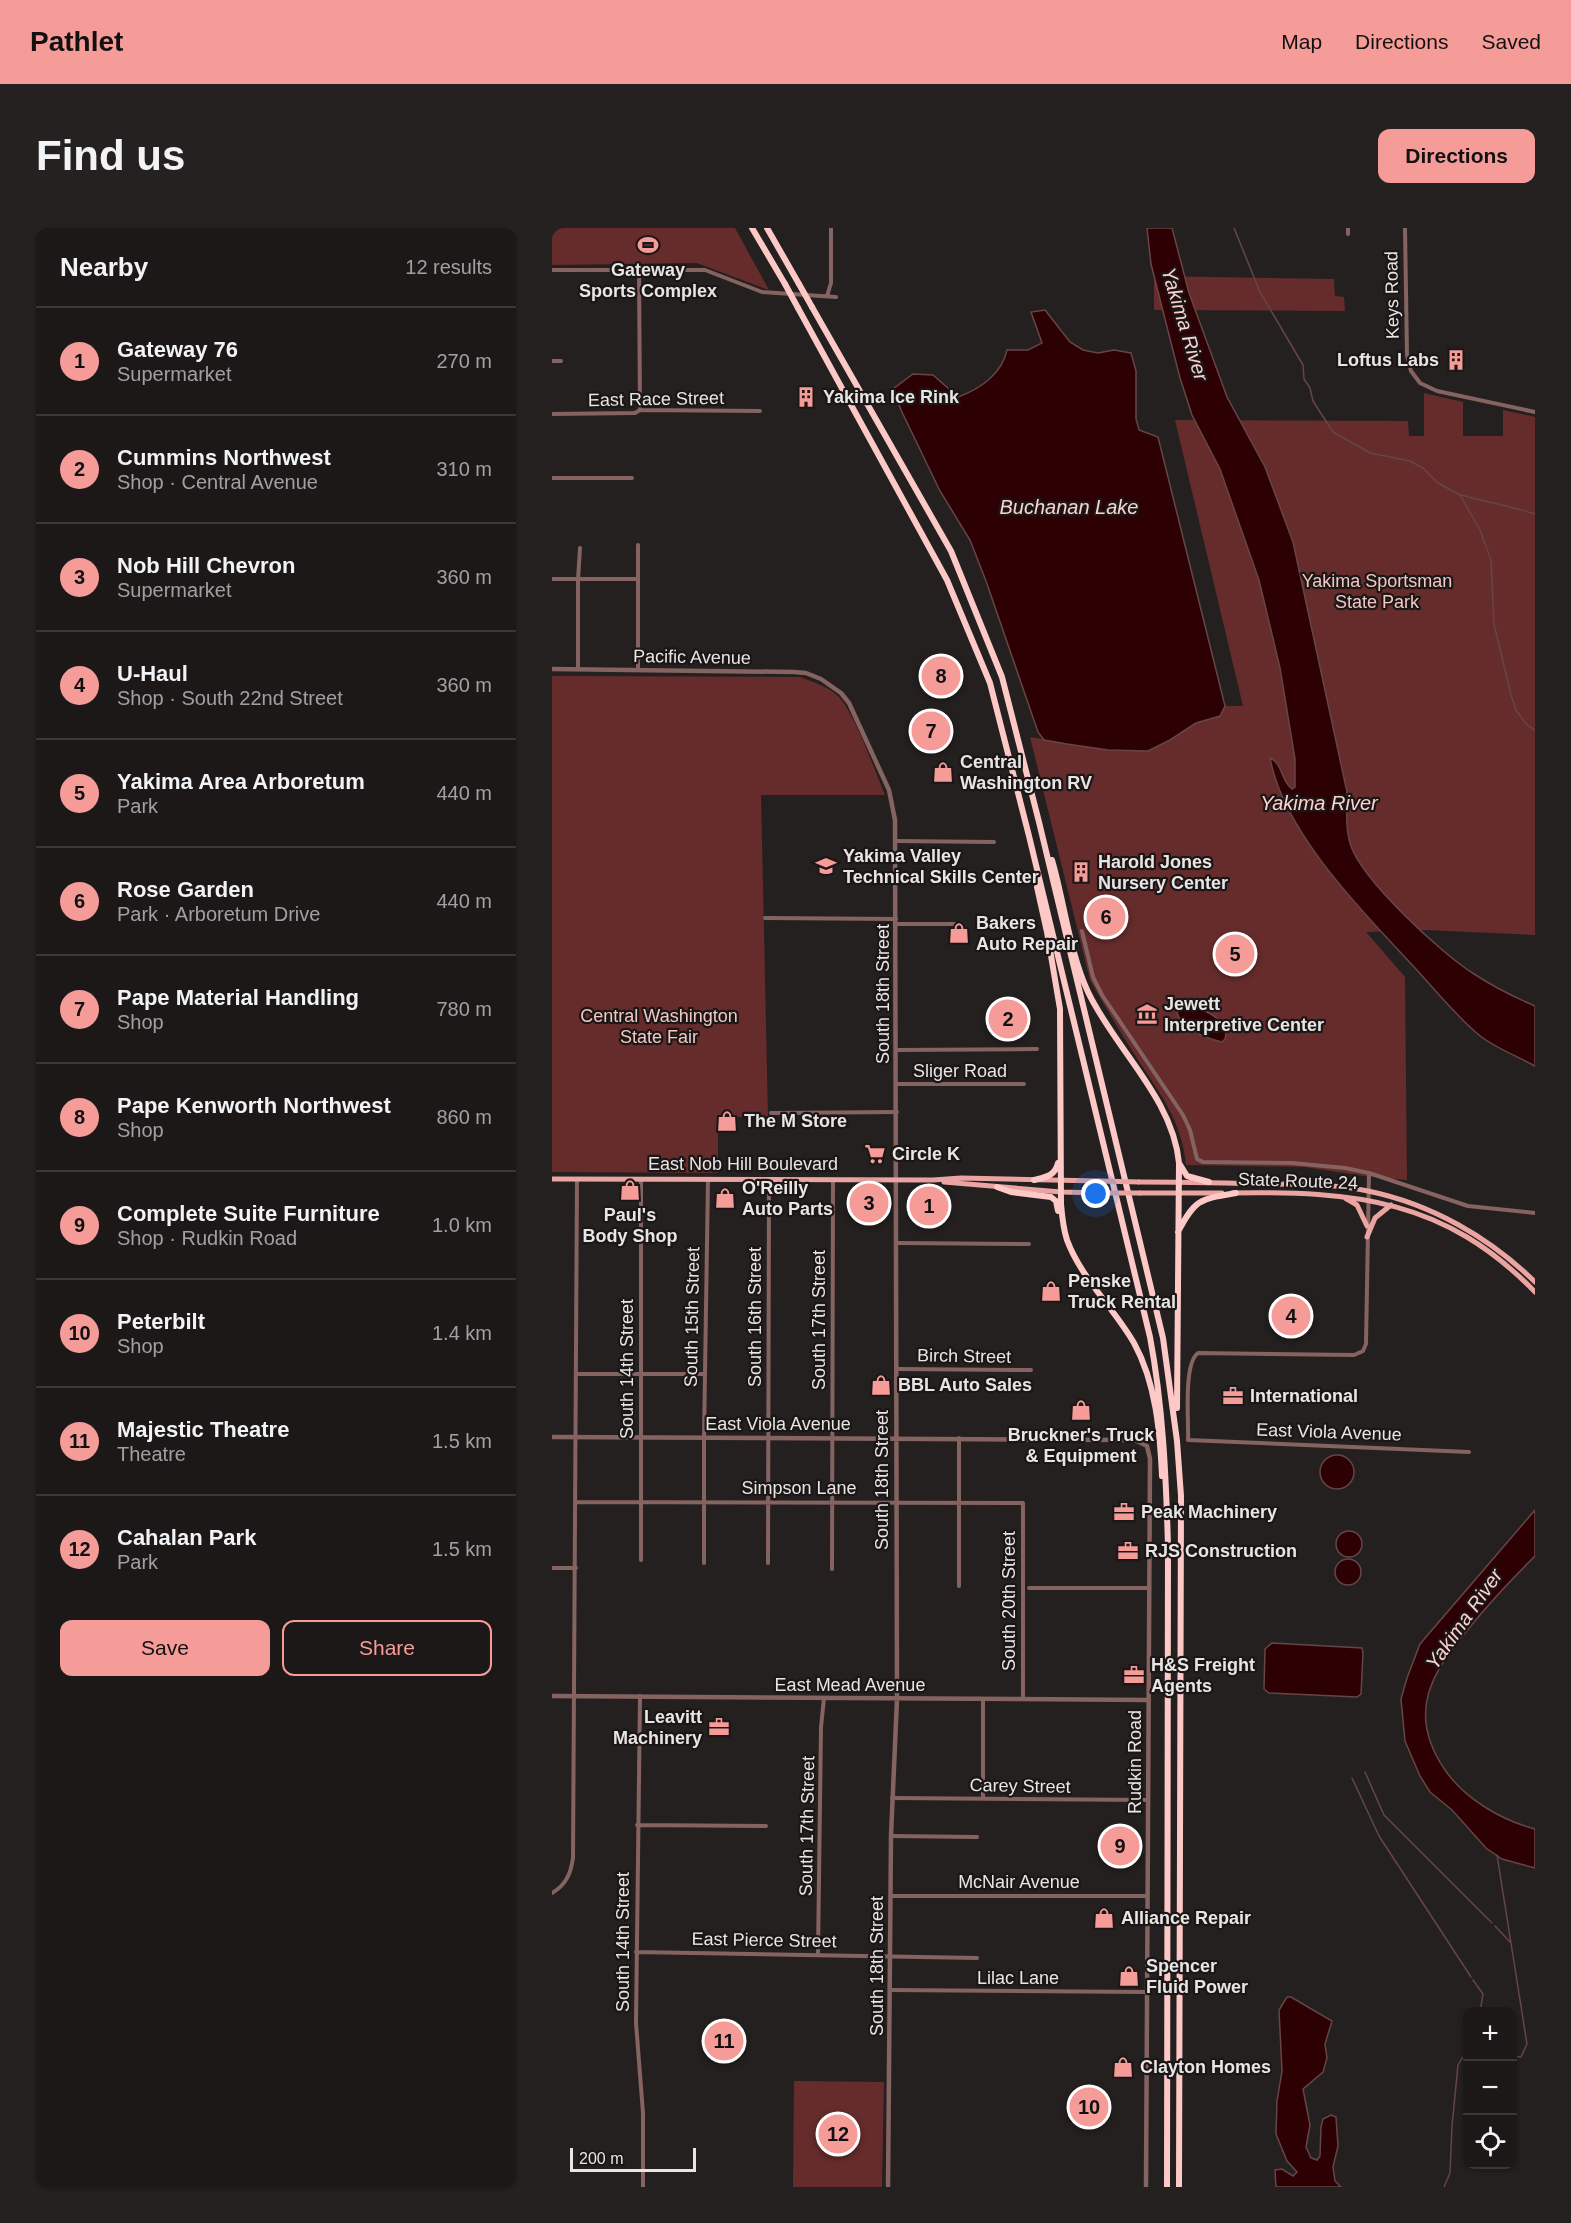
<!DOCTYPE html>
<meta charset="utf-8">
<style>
body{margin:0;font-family:Helvetica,sans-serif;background:#252121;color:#f1f3f6}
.controls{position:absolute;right:18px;bottom:18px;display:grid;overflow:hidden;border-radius:12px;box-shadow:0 2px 4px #0004}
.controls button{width:54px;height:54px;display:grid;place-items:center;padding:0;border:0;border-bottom:2px solid #3a3737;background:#1c1818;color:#f1f3f6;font:30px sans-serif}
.scale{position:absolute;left:18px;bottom:15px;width:126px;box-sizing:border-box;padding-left:6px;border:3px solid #e9e5e5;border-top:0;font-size:16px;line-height:21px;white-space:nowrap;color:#e9e5e5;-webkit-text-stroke:4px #1b1716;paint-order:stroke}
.you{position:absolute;left:544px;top:966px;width:21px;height:21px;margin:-15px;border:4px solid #fff;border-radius:50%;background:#1a73e8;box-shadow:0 0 0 9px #1a73e833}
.badge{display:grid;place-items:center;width:39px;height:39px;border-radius:50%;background:#f59b98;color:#111;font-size:20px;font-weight:700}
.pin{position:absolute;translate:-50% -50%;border:3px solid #fff;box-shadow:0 2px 6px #0006}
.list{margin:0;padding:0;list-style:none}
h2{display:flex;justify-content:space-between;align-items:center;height:78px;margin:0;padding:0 24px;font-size:26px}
h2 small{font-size:20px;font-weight:400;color:#a0a0a2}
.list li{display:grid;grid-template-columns:39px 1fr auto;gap:18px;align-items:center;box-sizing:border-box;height:108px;padding:0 24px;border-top:2px solid #3a3737}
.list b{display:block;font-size:22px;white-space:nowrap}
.list p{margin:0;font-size:20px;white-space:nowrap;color:#a0a0a2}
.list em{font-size:20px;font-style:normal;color:#a0a0a2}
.actions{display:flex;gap:12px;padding:18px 24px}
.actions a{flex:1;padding:14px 0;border:2px solid #f59b98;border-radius:12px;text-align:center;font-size:21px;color:#f59b98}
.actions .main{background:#f59b98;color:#111}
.icon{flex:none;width:33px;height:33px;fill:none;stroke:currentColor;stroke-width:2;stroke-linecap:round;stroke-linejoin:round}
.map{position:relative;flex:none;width:983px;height:1959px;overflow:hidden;border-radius:12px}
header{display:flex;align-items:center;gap:36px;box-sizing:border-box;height:84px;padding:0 30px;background:#f59b98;color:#111}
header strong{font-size:28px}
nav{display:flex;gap:33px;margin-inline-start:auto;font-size:21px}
.intro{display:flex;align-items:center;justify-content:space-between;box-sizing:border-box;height:144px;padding:0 36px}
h1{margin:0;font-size:42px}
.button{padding:15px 27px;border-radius:12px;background:#f59b98;color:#111;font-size:21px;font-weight:700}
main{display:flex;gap:36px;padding:0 36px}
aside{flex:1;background:#1c1818;border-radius:12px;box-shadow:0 2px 4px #0004}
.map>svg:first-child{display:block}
</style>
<header>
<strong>Pathlet</strong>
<nav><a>Map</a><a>Directions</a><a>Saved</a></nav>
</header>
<div class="intro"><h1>Find us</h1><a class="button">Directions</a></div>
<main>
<aside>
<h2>Nearby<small>12 results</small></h2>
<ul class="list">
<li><span class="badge">1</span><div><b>Gateway 76</b><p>Supermarket</p></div><em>270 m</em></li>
<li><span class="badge">2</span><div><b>Cummins Northwest</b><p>Shop · Central Avenue</p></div><em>310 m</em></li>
<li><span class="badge">3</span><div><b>Nob Hill Chevron</b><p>Supermarket</p></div><em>360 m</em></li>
<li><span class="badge">4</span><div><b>U-Haul</b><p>Shop · South 22nd Street</p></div><em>360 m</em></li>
<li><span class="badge">5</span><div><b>Yakima Area Arboretum</b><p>Park</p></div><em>440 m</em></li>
<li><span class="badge">6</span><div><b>Rose Garden</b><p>Park · Arboretum Drive</p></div><em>440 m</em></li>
<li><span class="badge">7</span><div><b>Pape Material Handling</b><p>Shop</p></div><em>780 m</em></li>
<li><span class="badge">8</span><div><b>Pape Kenworth Northwest</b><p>Shop</p></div><em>860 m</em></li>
<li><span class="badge">9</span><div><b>Complete Suite Furniture</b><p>Shop · Rudkin Road</p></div><em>1.0 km</em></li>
<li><span class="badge">10</span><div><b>Peterbilt</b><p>Shop</p></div><em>1.4 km</em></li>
<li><span class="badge">11</span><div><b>Majestic Theatre</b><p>Theatre</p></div><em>1.5 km</em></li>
<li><span class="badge">12</span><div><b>Cahalan Park</b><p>Park</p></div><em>1.5 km</em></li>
</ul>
<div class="actions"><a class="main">Save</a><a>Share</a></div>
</aside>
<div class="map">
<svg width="983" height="1959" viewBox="0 0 983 1959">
<rect width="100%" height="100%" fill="#252020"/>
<!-- green -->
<path fill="#662c2c" d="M0 0H183L217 62 145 35 0 37Z
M602 48 782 51 783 68 792 69 793 83 602 82Z
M872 165 911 174V208H951V182L983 189V707L874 702 814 704 853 749 855 952 812 948 753 939 634 937C630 894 609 867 586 832 569 805 553 779 538 752L478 509 556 522 596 523 618 512 644 495 668 488 673 478H691L623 192 856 193 857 208H872Z
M0 448 248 449C261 454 275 458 286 468 302 484 323 543 333 567H209L216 889H166V945L0 944Z
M242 1853 332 1854 330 1959H241Z"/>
<!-- water -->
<path fill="#2d0003" stroke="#654547" stroke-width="1.5" d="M595 0H620L637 65 675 169 713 239 741 314 795 564C795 582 793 601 799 618 811 653 890 726 922 746 942 759 962 769 983 778V838C965 828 943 820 927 807 905 789 883 762 864 741 813 686 732 606 718 530 731 536 729 553 740 561L743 559V531L728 440 707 352 668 241 640 187 628 150 599 36Z
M493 82 518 114 531 122 546 125 562 122 579 125 584 143V191L587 202 606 209 673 478 668 488 644 495 618 512 596 523 556 522 515 516 492 512 486 504 434 353 418 312 388 263 349 182 341 161 361 146 381 147 406 169C428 161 450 146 455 122H476L490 115 479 84Z
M635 777C650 781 679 791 673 811L670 814C654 810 629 801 625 784L629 778Z
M768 1244a17 17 0 1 1 34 0a17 17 0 1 1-34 0Z
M983 1282V1328C960 1351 938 1374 918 1399 879 1445 854 1485 893 1542 913 1571 949 1592 983 1601V1640L950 1631 934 1620 900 1582 878 1564 868 1548 853 1513 849 1471 855 1450 868 1416Z
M784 1316a13 13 0 1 1 26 0a13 13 0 1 1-26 0Z
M783 1344a13 13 0 1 1 26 0a13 13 0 1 1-26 0Z
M720 1415 810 1420 811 1425 809 1466 805 1469 717 1465 712 1461 713 1421Z
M735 1769H739L780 1793 773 1816 775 1830 771 1844 751 1861 758 1897 754 1919 759 1930 765 1932 768 1928 769 1899 771 1891 779 1887 784 1889 786 1918 781 1939 783 1953 789 1959H724L723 1942 730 1941 741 1948 745 1944 735 1933 724 1906 725 1873 730 1843 727 1782Z"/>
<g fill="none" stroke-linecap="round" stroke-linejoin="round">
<!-- stream -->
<path stroke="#654547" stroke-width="1.5" d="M682 0 708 64 751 137 752 151 758 160 761 173 781 204 818 225 858 233 871 240 886 255 908 267 928 302 939 332 942 396 959 467 964 482 975 497 983 502
M909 267C934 274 958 278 983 286
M813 1544 832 1587 940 1695
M800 1550 827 1608 919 1749
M945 1627 975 1816 969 1829 960 1828
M943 1698 959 1715
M921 1752 931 1766 928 1784
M892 1959 898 1945 900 1898 906 1837 910 1830 915 1826"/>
<!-- minor -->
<path stroke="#856361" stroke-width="4" d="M796 0V6
M853 0 855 127 859 143 868 155 885 163 983 184
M87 41 88 182
M0 42H153L210 64 284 69
M275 68 279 55V0
M0 133H9
M0 186 83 185 88 182 208 183
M0 250H80
M0 351H86
M26 441V352L28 320
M86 442V317
M343 613 442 614
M213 690 344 691
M344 696H404
M530 703 541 749 550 767 631 887 638 902 645 931 651 934 740 935 793 940 817 945 916 978 983 985
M344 822 485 821
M345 856H472
M219 885 345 884
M817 945 814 1116 811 1123 802 1127 646 1125C631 1136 637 1193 636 1212L917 1224
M89 951V1332
M345 1015 477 1016
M344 1141 479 1142
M24 1146H153
M407 1210V1358
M24 1274 471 1275V1471
M152 1335V1210L156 951
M216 1335 217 952
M0 1340H24
M280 1341 281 952
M477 1360H596
M88 1468 84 1795 91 1885V1959
M340 1570 596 1572
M431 1570V1471
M85 1597 214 1598
M339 1608 425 1609
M0 1665C14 1657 19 1645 21 1630L25 951
M339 1668H595
M84 1724 425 1730
M266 1726 269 1499 272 1470
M338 1762 594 1764"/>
<!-- tertiary -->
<path stroke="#856361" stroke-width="4.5" d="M0 441 242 444 254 445 269 451 289 465 297 475 337 562 343 592 345 1471 339 1608 336 1959
M0 1209 583 1212 595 1218 598 1231 594 1959
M0 1468 597 1472"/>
<!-- primary -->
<path stroke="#eaa4a1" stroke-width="5" d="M0 951 381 952 409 950 547 953
M392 954 509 964 549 965
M587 954C630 954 672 955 715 956 749 956 783 956 816 963 879 976 937 1009 983 1054
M588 965H670
M680 965C802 963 893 971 983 1064
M793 970 805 977 815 998
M815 1009 823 990 839 977"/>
<!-- motorway -->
<path stroke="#fdc9c6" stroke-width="6" d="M200 0 233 56
M215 0 247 56
M260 79 399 323 450 449 487 594 611 1110 625 1213 629 1268 627 1959
M246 80 395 352 438 455 477 608 598 1109C611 1178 614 1248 616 1318L615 1959
M500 632C512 673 518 726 536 764 563 821 621 870 627 935L625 1180
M485 659 495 704 508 781 509 976C510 988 511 1000 515 1012 529 1050 562 1080 582 1115 604 1155 608 1204 610 1248
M627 935 635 948 657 954
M482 952C494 949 503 948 506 935
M445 959 459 964 499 969 504 973 506 983
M626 1004C643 971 648 971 684 965"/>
<!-- primary-bridge -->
<path stroke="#eaa4a1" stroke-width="5" d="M547 953 587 954
M549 965H588"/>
<!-- motorway-bridge -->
<path stroke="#fdc9c6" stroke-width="6" d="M233 56 246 80
M247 56 260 79"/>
</g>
<!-- icons -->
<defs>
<g id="stadium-bare" transform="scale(1.62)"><path d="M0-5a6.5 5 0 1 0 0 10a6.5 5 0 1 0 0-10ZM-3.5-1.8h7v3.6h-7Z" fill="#f59b98" stroke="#1b1716" stroke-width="2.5" paint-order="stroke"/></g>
<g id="building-bare" transform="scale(1.62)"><path d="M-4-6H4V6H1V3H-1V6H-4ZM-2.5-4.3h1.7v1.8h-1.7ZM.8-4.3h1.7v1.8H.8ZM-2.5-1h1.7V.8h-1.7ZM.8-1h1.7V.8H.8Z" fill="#f59b98" stroke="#1b1716" stroke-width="2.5" paint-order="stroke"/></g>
<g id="shop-bare" transform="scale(1.62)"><path d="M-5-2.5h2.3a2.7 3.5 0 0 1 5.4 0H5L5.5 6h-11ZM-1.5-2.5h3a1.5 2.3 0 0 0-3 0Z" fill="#f59b98" stroke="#1b1716" stroke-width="2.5" paint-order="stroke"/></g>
<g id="school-bare" transform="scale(1.62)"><path d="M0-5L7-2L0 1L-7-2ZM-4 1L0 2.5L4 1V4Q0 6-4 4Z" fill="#f59b98" stroke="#1b1716" stroke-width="2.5" paint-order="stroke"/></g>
<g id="museum-bare" transform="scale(1.62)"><path d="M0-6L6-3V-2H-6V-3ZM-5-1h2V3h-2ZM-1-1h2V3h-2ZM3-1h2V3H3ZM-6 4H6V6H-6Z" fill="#f59b98" stroke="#1b1716" stroke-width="2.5" paint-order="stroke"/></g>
<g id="supermarket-bare" transform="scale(1.62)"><path d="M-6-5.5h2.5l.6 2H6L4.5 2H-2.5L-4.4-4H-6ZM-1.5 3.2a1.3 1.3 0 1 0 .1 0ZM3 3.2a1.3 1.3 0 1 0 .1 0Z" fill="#f59b98" stroke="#1b1716" stroke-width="2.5" paint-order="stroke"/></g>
<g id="office-bare" transform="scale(1.62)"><path d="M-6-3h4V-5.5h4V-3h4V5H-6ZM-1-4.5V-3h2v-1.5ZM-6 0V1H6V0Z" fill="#f59b98" stroke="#1b1716" stroke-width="2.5" paint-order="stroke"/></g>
</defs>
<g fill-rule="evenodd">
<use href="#stadium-bare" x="96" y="17"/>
<use href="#building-bare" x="904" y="132"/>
<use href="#building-bare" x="254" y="169"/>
<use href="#shop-bare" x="391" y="544"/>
<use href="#school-bare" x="274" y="638"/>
<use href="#building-bare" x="529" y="644"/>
<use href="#shop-bare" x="407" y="705"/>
<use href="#museum-bare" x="595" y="786"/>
<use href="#shop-bare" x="175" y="893"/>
<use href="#supermarket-bare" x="323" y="926"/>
<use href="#shop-bare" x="78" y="962"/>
<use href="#shop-bare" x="173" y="970"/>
<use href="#shop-bare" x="499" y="1063"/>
<use href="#shop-bare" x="329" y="1157"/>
<use href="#office-bare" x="681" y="1168"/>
<use href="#shop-bare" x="529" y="1182"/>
<use href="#office-bare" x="572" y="1284"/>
<use href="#office-bare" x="576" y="1323"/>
<use href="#office-bare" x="582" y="1447"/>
<use href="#office-bare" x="167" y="1499"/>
<use href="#shop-bare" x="552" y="1690"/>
<use href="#shop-bare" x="577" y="1748"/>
<use href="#shop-bare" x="571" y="1839"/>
</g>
<g text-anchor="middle" stroke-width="4.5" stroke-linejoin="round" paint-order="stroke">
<!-- poi labels -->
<g font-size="18" font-weight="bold" fill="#e9e5e5" stroke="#1b1716" text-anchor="start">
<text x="96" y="48" text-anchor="middle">Gateway<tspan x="96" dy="21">Sports Complex</tspan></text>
<text x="887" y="138" text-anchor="end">Loftus Labs</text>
<text x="271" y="175">Yakima Ice Rink</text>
<text x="408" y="540">Central<tspan x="408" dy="21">Washington RV</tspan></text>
<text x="291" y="634">Yakima Valley<tspan x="291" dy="21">Technical Skills Center</tspan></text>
<text x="546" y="640">Harold Jones<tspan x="546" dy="21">Nursery Center</tspan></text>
<text x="424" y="701">Bakers<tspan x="424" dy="21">Auto Repair</tspan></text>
<text x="612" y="782">Jewett<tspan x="612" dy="21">Interpretive Center</tspan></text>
<text x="192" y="899">The M Store</text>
<text x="340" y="932">Circle K</text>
<text x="190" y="966">O'Reilly<tspan x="190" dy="21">Auto Parts</tspan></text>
<text x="78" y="993" text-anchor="middle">Paul's<tspan x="78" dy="21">Body Shop</tspan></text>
<text x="516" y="1059">Penske<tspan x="516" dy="21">Truck Rental</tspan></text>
<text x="346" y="1163">BBL Auto Sales</text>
<text x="698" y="1174">International</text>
<text x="529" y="1213" text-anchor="middle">Bruckner's Truck<tspan x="529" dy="21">&amp; Equipment</tspan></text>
<text x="589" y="1290">Peak Machinery</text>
<text x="593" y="1329">RJS Construction</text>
<text x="599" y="1443">H&amp;S Freight<tspan x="599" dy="21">Agents</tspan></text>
<text x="150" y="1495" text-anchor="end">Leavitt<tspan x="150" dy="21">Machinery</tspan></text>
<text x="569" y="1696">Alliance Repair</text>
<text x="594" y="1744">Spencer<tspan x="594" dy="21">Fluid Power</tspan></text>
<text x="588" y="1845">Clayton Homes</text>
</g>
<!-- street labels -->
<g font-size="18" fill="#e9e5e5" stroke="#1b1716">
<text transform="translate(840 67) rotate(-91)" y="6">Keys Road</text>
<text transform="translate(104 171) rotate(-1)" y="6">East Race Street</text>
<text transform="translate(140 429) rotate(1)" y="6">Pacific Avenue</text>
<text transform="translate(331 766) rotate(-90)" y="6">South 18th Street</text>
<text x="408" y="849">Sliger Road</text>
<text x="191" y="942">East Nob Hill Boulevard</text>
<text transform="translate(746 953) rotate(2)" y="6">State Route 24</text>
<text transform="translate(140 1089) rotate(-89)" y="6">South 15th Street</text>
<text transform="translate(203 1089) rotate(-90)" y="6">South 16th Street</text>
<text transform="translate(267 1092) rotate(-90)" y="6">South 17th Street</text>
<text transform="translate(412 1128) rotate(1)" y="6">Birch Street</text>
<text transform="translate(75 1141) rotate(-90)" y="6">South 14th Street</text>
<text x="226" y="1202">East Viola Avenue</text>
<text transform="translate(777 1204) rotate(2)" y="6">East Viola Avenue</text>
<text transform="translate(330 1252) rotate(-90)" y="6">South 18th Street</text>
<text x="247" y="1266">Simpson Lane</text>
<text transform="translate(457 1373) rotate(-90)" y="6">South 20th Street</text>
<text x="298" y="1463">East Mead Avenue</text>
<text transform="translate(583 1534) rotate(-90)" y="6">Rudkin Road</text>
<text transform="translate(468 1558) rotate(1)" y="6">Carey Street</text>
<text transform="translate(255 1598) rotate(-89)" y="6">South 17th Street</text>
<text x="467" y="1660">McNair Avenue</text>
<text transform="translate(212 1712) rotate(1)" y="6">East Pierce Street</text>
<text transform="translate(71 1714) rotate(-90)" y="6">South 14th Street</text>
<text transform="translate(325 1738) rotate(-90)" y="6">South 18th Street</text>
<text x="466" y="1756">Lilac Lane</text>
</g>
<!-- park labels -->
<g font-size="18" fill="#f3c6c4" stroke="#1b1716">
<text x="825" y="359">Yakima Sportsman<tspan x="825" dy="21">State Park</tspan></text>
<text x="107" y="794">Central Washington<tspan x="107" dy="21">State Fair</tspan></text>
</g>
<!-- water labels -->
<g font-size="20" font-style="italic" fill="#fed1ce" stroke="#1b1716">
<text transform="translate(633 96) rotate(73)" y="7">Yakima River</text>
<text x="517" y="286">Buchanan Lake</text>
<text x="767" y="582">Yakima River</text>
<text transform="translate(912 1391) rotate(-55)" y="7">Yakima River</text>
</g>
</g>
</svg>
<div class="controls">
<button>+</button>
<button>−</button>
<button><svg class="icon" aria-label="locate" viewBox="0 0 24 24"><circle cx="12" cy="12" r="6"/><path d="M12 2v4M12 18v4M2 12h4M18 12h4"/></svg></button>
</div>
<div class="scale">200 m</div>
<div class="you"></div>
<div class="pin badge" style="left:377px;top:978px">1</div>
<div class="pin badge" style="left:456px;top:791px">2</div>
<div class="pin badge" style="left:317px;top:975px">3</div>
<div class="pin badge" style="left:739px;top:1088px">4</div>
<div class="pin badge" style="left:683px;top:726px">5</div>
<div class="pin badge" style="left:554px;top:689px">6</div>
<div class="pin badge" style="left:379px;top:503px">7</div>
<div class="pin badge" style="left:389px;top:448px">8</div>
<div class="pin badge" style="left:568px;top:1618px">9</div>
<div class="pin badge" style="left:537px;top:1879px">10</div>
<div class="pin badge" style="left:172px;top:1813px">11</div>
<div class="pin badge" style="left:286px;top:1906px">12</div>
</div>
</main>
